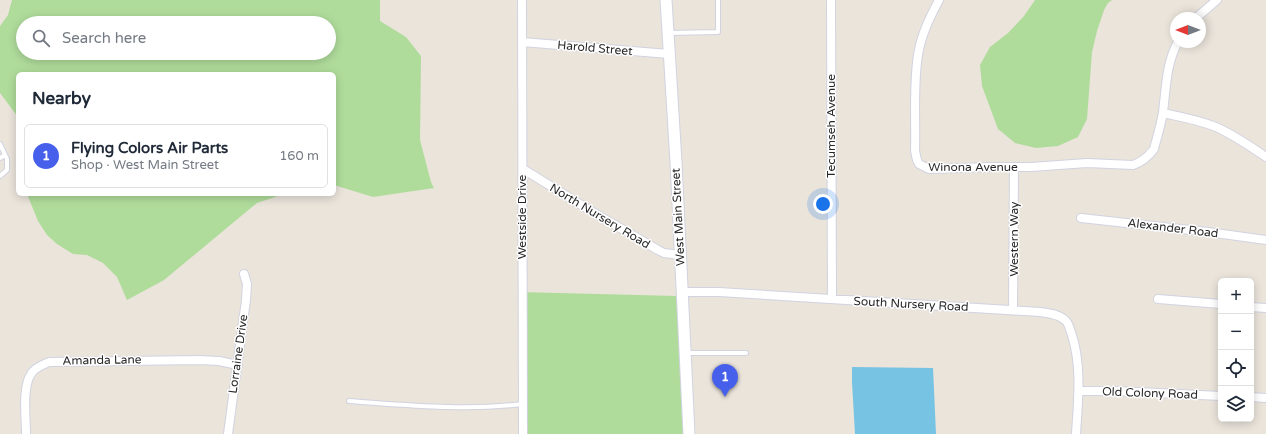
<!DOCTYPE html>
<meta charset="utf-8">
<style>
body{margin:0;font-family:"Varela Round",sans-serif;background:#f2f2f3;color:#1f2937}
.controls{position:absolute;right:12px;bottom:12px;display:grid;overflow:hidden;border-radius:6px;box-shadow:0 2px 10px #0003}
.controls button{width:36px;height:36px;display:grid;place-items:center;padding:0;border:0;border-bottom:1px solid #e0e1e3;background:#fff;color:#1f2937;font:20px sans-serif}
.compass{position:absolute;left:1170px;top:12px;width:36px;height:36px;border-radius:50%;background:#fff;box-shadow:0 2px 10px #0003;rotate:270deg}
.you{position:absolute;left:823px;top:204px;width:14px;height:14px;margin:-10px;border:3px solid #fff;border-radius:50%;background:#1a73e8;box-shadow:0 0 0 6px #1a73e833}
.badge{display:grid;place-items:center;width:26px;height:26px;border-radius:50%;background:#4760eb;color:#fff;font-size:13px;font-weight:700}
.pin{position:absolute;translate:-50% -33px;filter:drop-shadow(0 1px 2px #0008)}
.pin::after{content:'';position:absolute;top:21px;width:14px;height:12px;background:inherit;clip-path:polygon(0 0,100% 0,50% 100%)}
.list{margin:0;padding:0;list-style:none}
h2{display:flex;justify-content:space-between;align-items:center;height:52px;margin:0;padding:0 16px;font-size:17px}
h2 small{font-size:13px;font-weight:400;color:#747a83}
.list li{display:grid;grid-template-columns:26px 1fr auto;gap:12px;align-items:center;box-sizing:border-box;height:64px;margin:0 8px 8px;padding:0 8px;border:1px solid #e0e1e3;border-radius:6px}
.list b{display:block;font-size:15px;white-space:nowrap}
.list p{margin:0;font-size:13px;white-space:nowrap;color:#747a83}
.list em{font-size:13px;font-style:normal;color:#747a83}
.icon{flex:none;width:22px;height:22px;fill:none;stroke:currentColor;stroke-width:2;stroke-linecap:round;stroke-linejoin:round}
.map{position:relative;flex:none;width:1266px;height:434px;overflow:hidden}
.search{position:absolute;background:#fff;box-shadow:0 2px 10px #0003;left:16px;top:16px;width:320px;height:44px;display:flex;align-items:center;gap:10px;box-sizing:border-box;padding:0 14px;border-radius:22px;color:#747a83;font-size:15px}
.panel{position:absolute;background:#fff;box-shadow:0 2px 10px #0003;left:16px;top:72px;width:320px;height:124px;border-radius:6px}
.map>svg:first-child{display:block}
</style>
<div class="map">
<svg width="1266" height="434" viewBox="0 0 1266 434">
<rect width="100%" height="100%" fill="#eae4db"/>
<!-- green -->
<path fill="#afdc9b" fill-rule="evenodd" d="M12 0H380V21L406 37 421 56 420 140 431 182 434 188 373 197 334 185V74H18V117L0 93V26L8 15ZM23 23H329V53H23Z
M1035 0H1112L1108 3 1104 10 1097 31 1092 52 1087 119 1078 137 1058 146 1036 148 1015 143 998 129 982 86 980 65 990 47 1008 33 1024 16Z
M27 194H284L257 203 164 280 127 300 117 277 103 263 87 255 73 254 57 244 47 235 38 221Z
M519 292 677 296 684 434H521Z"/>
<!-- water -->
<path fill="#76c3e4" d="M852 367 933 368 936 434H855L852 382Z"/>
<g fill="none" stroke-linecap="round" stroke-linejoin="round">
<!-- service casing -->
<g stroke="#d1d3e0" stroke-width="6">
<path id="service" d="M668 33 718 32V0
M0 144 7 159V170L0 176
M0 158 5 155
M685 353H746
M349 401C407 405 465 411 523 404"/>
</g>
<!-- minor casing -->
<g stroke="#d1d3e0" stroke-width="10">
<path id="minor" d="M522 0 523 434
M831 0 832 299
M939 0C930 17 921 35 918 55 913 86 916 119 915 151L917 160 919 164 929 169 990 167H1031L1087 163 1133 165C1142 162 1148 157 1154 149 1157 137 1161 125 1163 112 1166 89 1166 63 1178 42
M1196 18 1217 0
M522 42 669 54
M1163 113C1181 117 1199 120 1216 127 1234 135 1250 146 1266 157
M523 169 591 211 658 250 664 253 680 255
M1081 218 1208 232 1266 240
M682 292H719L1040 312C1048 313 1060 314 1066 321 1069 324 1070 330 1072 335 1082 367 1078 401 1076 434
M1158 299 1221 304
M1251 307 1266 308
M1013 311 1014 167
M1079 391H1116L1221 396
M1251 397 1266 398
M26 434C26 418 22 387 31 374 35 367 43 365 49 362L200 360 219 361 238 365
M228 434 246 300 247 284 244 274"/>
</g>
<!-- secondary casing -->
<g stroke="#d1d3e0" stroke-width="13">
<path id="secondary" d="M666 0 676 162 689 434"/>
</g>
<!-- service -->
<use href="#service" stroke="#fff" stroke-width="4"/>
<!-- minor -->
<use href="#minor" stroke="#fff" stroke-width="8"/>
<!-- secondary -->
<use href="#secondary" stroke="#fff" stroke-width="11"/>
</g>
<g text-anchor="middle" stroke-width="3" stroke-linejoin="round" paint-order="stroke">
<!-- street labels -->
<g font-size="12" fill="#282828" stroke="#fff">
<text transform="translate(595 48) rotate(5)" y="4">Harold Street</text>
<text transform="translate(831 126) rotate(-90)" y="4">Tecumseh Avenue</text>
<text x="973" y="171">Winona Avenue</text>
<text transform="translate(600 216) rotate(31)" y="4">North Nursery Road</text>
<text transform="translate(522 217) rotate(-90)" y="4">Westside Drive</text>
<text transform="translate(678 217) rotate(-93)" y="4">West Main Street</text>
<text transform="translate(1173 228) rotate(7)" y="4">Alexander Road</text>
<text transform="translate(1014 239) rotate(-90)" y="4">Western Way</text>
<text transform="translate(911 304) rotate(3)" y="4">South Nursery Road</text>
<text transform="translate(238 354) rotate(-82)" y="4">Lorraine Drive</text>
<text transform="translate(102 360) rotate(-1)" y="4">Amanda Lane</text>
<text transform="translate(1150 393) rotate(2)" y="4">Old Colony Road</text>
</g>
</g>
</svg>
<div class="controls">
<button>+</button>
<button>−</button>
<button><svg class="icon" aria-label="locate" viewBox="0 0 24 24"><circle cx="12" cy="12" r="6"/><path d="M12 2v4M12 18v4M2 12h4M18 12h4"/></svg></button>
<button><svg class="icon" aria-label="layers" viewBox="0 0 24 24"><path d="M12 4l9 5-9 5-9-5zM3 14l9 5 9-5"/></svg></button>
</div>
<svg class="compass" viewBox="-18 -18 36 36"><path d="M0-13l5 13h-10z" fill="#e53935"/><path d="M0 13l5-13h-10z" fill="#747a83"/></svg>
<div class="you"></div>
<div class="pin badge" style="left:725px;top:397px">1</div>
<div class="search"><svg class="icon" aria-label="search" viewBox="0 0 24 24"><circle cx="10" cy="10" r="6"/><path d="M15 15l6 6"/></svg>Search here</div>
<section class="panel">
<h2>Nearby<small></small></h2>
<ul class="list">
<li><span class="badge">1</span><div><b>Flying Colors Air Parts</b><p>Shop · West Main Street</p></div><em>160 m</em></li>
</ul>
</section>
</div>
